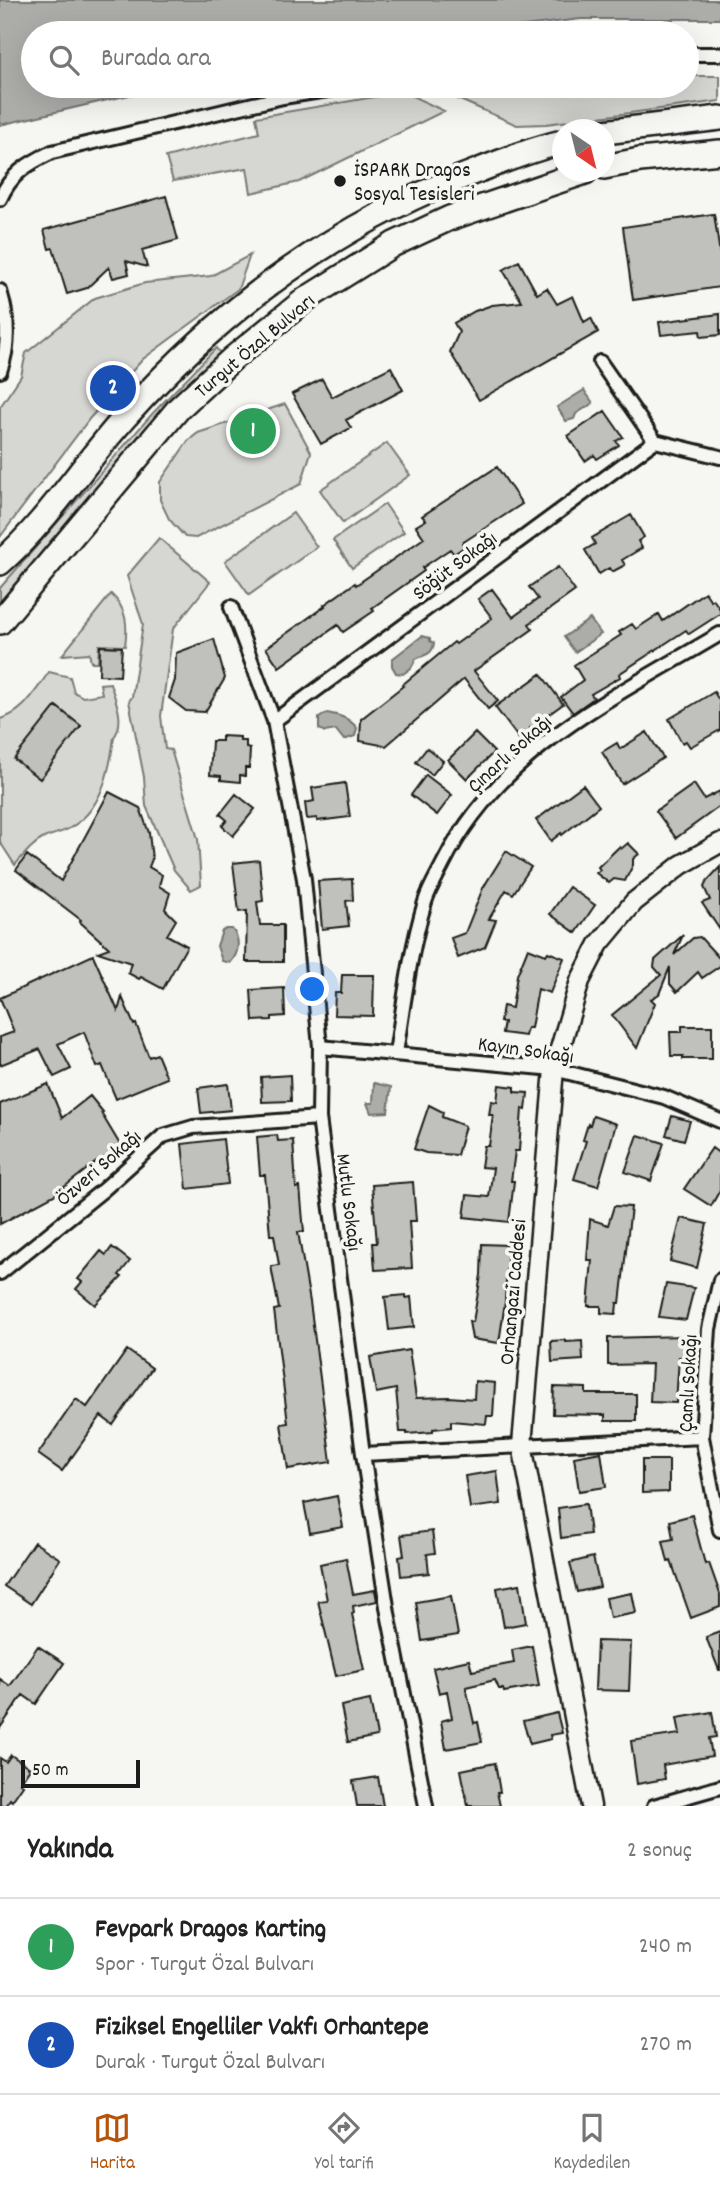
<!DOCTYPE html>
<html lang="tr">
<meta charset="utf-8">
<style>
body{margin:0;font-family:Dekko,sans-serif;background:#f2f2f2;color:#222}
.compass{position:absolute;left:552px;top:119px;width:63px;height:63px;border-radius:50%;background:#fff;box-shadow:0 7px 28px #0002;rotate:145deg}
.scale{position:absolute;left:21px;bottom:18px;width:119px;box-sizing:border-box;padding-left:7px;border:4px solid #1c1c1c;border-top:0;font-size:19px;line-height:24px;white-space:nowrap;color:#1c1c1c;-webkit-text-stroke:5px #f6f6f2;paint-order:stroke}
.you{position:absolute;left:313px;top:990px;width:24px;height:24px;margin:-18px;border:5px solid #fff;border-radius:50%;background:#1a73e8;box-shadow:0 0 0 10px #1a73e833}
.badge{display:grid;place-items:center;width:46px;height:46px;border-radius:50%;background:#b45309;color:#fff;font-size:23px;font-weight:700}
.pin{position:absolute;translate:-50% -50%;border:4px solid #fff;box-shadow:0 2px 7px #0006}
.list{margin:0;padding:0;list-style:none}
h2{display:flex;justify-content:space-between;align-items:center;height:91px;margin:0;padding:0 28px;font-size:30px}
h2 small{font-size:23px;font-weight:400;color:#767676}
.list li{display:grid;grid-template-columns:46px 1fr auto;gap:21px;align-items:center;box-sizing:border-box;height:98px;padding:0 28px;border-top:2px solid #e0e0e0}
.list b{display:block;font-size:26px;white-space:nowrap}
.list p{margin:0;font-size:23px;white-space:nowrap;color:#767676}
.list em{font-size:23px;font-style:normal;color:#767676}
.icon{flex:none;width:38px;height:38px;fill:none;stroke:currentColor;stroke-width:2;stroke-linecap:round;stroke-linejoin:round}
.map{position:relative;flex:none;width:720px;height:1806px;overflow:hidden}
.search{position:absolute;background:#fff;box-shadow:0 7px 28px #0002;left:21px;right:21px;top:21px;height:77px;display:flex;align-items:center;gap:18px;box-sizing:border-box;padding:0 24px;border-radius:38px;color:#767676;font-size:26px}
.sheet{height:287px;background:#fff}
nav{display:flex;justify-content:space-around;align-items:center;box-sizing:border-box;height:98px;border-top:2px solid #e0e0e0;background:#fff;font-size:19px;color:#767676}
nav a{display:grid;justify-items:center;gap:4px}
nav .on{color:#b45309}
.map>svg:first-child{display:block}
</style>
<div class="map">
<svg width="720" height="1806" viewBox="0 0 720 1806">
<rect width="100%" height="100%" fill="#f6f6f2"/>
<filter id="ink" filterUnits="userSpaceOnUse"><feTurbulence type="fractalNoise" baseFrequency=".0143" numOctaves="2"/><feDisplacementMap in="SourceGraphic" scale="14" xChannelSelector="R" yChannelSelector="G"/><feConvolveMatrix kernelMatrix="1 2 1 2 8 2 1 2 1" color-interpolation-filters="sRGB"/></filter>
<g filter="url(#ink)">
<!-- green -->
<path fill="#d6d6d2" stroke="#797977" stroke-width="2" d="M687 76H720V101L546 124 517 125 428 86H687Z
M404 92 444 111 299 182 251 193 247 168 173 181 166 157 259 133 256 117Z
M250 255 238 289 143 359 90 418 0 537V407L21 376 26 353 95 298 145 283 211 276Z
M216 348 220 353 181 392 0 603V588L153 413Z
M285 404 311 452 301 484 196 538 185 537 169 519 160 500V482L188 441 198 433Z
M387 443 410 475 343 523 320 490Z
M385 504 404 532 352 568 333 540Z
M293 513 317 547 249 595 225 561Z
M159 538 210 582 173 629 161 716 165 749 171 750 198 839 201 885 191 890 174 870 146 806 144 777 129 701 132 697 143 624 127 576Z
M111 594C127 609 128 625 125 646L99 645 98 662H91L89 653 62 655Z
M49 672 70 677 74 692 83 697 102 694 100 684 110 683C115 700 126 721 114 737 110 770 102 810 70 828 62 833 52 834 44 838 32 844 24 855 15 865L0 842V719C24 713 35 691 49 672Z"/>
<!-- water -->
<path fill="#acaca9" stroke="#727271" stroke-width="2" d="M0 0H720V19H581L467 33H33V86H168L0 125Z
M584 390 593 403 576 414 574 419 566 421 557 407Z
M590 619 601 634 575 652 564 637Z
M422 636 430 638V641L434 643C432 656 425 654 416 659L411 668 403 674 396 673 392 666V659Z
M327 713C339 715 349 718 357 728L355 736 344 740 336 730 325 732 319 729V718Z
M226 929H232C241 939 239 954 230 963L222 961 217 946 222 931Z
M374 1083 391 1087 388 1112 371 1113 367 1103H373Z"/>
<!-- building -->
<path fill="#c0c0bd" stroke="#1c1c1c" stroke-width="2" d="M166 196 178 240 142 250 147 267 126 261 129 274 113 278 109 267 87 288 67 294 53 248 49 249 44 230Z
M714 214 720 254V287L633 300 623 227Z
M519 261 537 294 547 288 557 304 573 296 584 322 591 318 598 332 479 400 450 352 459 332 454 323 475 311 492 305 522 302 503 270Z
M720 314V335L701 337 700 331 661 335 659 322Z
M391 367 403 390 346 420 351 428 321 444 292 394 322 379 332 397Z
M605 411 623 437 616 441 619 445 597 459 594 455 585 461 568 436Z
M497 467 522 504 462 543 464 547 454 554 450 549 422 568 424 571 372 608 374 611 343 632 338 625 279 667 266 648 325 606 324 605 355 583 356 585 424 538 416 526 426 520 422 516Z
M631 515 644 537 638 541 642 548 622 560 625 565 612 572 609 568 599 574 585 550 595 544 592 538Z
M558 567 575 591 529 624 533 629 474 671 498 701 488 709 464 679 386 746 360 741 361 719 403 686 402 685 454 642 456 644 492 618 478 599 492 589 513 617 538 599 529 587Z
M705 592 711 601 713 599 720 609V614L689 634 686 630 619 674 620 677 591 694 594 698 573 713 561 697 583 680 574 665 621 635 619 632 632 624 636 629 659 614 663 621Z
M214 639 225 678 205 712 186 711 169 698 175 680 176 653Z
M100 646 122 647 120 676 99 675Z
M541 674 563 704 530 728 538 738 526 748 495 707Z
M714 692 720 702V730L690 747 686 741 682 743 669 719Z
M56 706 81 726 40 779 14 759Z
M647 732 663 758 622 784 602 752 617 743 620 749Z
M475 733 494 752 467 779 448 760Z
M222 736 240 737V741H246V748L250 749 249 768H245V776L240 775V782L221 780V776L210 775 212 741H222Z
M427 748 443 761 432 775 416 762Z
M426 775 452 795 437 815 411 795Z
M345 783 350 817 317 821V818L307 819 305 803 314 801 312 788Z
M694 784 704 799 720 791V806L676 838 656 811Z
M583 785 599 806 562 835 561 833 551 841 536 820Z
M109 792 140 808 149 833 152 859 149 867 162 875 159 886 170 893 165 909 176 920 167 935 187 946 163 989 141 977 139 979 128 973 131 963 98 952 109 948 80 922 81 920 16 870 27 855 61 881Z
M236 794 255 809 233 836 222 826 227 820 220 814Z
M628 843 639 854 633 859V865L625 881 614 879 609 883 596 873 600 870 598 867 619 847 621 849Z
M506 851 531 867 513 894 506 890 489 919 496 920 485 947 458 958 451 938 465 933 483 888Z
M259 860 263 901 257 902 260 925H283V962H246L247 911 239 912 233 863Z
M720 867V930L702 903 710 900 704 887 707 881Z
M352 879 353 900 346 901 349 926 322 929 318 881Z
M569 887 595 905 576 933 550 914Z
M683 935 674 955 693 938 700 937 720 959V966L702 978 698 972 677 992 670 984V967L659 994 651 999 655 1003 637 1048 612 1015 661 975 654 967 655 960Z
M528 948 546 955 548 952 564 958 550 993 538 989 531 1028H527L525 1036 502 1033 504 1022H500L503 1006 512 1008 517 975Z
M93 955 118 1011 122 997 134 1025 136 1024 149 1057 157 1054 167 1078 116 1099 102 1065 97 1067 84 1032 58 1044 71 1069 54 1077 40 1049 0 1065V1037L14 1032 0 998Z
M342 975H374L373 1016 334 1015 335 993H341Z
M284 988 285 1016 272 1017V1020L253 1021 251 990Z
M682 1026H712V1059H683V1056H671L670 1032H682Z
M290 1075 291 1101 262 1102 261 1077Z
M48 1084 62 1118 90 1096 103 1112 101 1113 122 1148 101 1160 100 1159 54 1195 0 1224V1104Z
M228 1084 231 1110 201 1113 198 1088Z
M499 1085 515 1087V1092L528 1093 526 1110 522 1109 519 1151H515L511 1181H514L509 1222 464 1217 467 1195 489 1197 493 1168 481 1167 484 1146H489L493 1115H489L491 1101 497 1102Z
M429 1105 443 1112 442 1117 465 1126 457 1155 426 1153 414 1149Z
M593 1116 616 1124 598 1186 574 1179 586 1141 583 1140 588 1124 590 1125Z
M672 1116 690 1121 684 1140 666 1135Z
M277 1135 278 1141 293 1140 296 1188 300 1187 304 1232H298L310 1302 331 1462 288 1469 281 1424 288 1423 274 1310 279 1309 271 1266 279 1265 274 1235H270L265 1175H260L257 1137Z
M638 1135 664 1143 651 1181 625 1172Z
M223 1139 228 1184 187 1189 182 1144Z
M712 1148 720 1154V1190L711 1206 684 1189Z
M413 1182 416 1221H409L412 1268 375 1270 373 1243H377L372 1185Z
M614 1206 631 1207 620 1303H617L616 1314 601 1313V1306H588L592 1260H587L590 1219 608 1225Z
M681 1218 707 1224 697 1268 670 1261Z
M482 1244 508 1245 505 1302 499 1343 472 1339 469 1321 473 1322 481 1275Z
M112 1247 130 1261 119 1275 122 1277 95 1305 76 1289 82 1282 78 1279 101 1251 106 1255Z
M666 1284 694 1288 686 1320 659 1317Z
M406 1295V1298L411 1297 414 1327 389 1330 385 1297Z
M684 1336 682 1343 699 1344 698 1358 679 1357 676 1403 650 1402 652 1364 608 1365V1338Z
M566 1340V1342L582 1341 583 1360 552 1362 551 1341Z
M127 1350 152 1368 113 1425 101 1416 62 1471 38 1454 76 1399 87 1407Z
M409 1350 416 1398 449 1397 474 1399 475 1381 495 1383 493 1416H487L486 1424 451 1421V1427L433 1429V1432L407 1434V1432H400L396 1389 376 1393 370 1357Z
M554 1387 586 1388V1394H636V1421H605V1415L553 1414Z
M601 1452 606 1487 579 1491 574 1457Z
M642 1460H669V1492L642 1493Z
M497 1471 501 1504 470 1508 465 1476Z
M337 1496 343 1527 310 1533 304 1503Z
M586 1504 590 1534 561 1538 558 1508Z
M692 1515 705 1564 709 1563 720 1594V1607L691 1618 671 1561 668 1562 663 1541 673 1539 670 1521Z
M432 1531 435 1553 427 1554 429 1573 401 1576 399 1557 404 1556 401 1535Z
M34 1542 60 1559 31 1604 4 1586Z
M593 1557 600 1587 577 1592 570 1563Z
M346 1558 353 1594 375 1590 377 1601 353 1606 354 1613 352 1614 364 1670 336 1676 318 1601 327 1600 320 1564Z
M520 1584 526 1623 504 1627 497 1588Z
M632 1593 636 1613 610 1618 606 1598Z
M451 1596 458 1635 422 1641 416 1602Z
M720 1632V1670H719L706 1637Z
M597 1641 631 1642 629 1691 595 1690Z
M38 1646 64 1663 36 1704 23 1695 0 1728V1679L10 1686Z
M532 1646 539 1686 504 1692 503 1689H499L495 1680 466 1687 474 1723 478 1722 482 1742 446 1749 441 1721 452 1718 447 1691 439 1693 433 1668 469 1660 472 1671 514 1663 512 1650Z
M370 1700 377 1736 348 1742 341 1706Z
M712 1712 716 1737 709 1738 712 1756 663 1765 665 1779 637 1784 631 1741 680 1734 677 1718Z
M557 1713 562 1733 550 1735 551 1739 530 1744 523 1721Z
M11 1755 30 1768 20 1783 23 1785 12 1801 10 1799 5 1806H0V1758L6 1762Z
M495 1763 500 1792H497L500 1806H468L461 1770Z
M378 1777 383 1806H357L353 1781Z"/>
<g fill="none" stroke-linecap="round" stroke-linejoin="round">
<!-- street casing -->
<g stroke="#1c1c1c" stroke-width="18">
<path id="street" d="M687 54H720
M0 199C11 174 27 164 52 152L283 97 353 86
M0 291C8 317 10 345 0 371
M600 362 655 441
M231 607 274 721 304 879 320 1047 319 1118 363 1454 388 1613 426 1806
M274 721 655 441 720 457
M320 1047 554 1069 664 1097 720 1121
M396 1053C404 1003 410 951 425 902 429 889 437 876 443 864 500 749 615 697 720 634
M0 1273 103 1190 163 1136 193 1127 319 1118
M720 1280 709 1329 702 1437 720 1530
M363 1454 702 1437
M654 1806 720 1787"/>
</g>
<!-- secondary casing -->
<g stroke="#1c1c1c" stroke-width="23">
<path id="secondary" d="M591 1806 522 1445 554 1069 580 981 599 944 634 902 681 865 720 843"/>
</g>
<!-- highway casing -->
<g stroke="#1c1c1c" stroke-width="28">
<path id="highway" d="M604 132 720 118
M604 167 640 160 720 152
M0 563C49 520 84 462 128 414 226 305 338 223 477 171 505 160 533 149 562 142
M0 622 179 408 232 359 306 299 394 244 450 218 585 172"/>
</g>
<!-- street -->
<use href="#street" stroke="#f6f6f2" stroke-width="12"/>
<!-- secondary -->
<use href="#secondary" stroke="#f6f6f2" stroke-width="18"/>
<!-- highway -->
<use href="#highway" stroke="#f6f6f2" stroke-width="23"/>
</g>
</g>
<!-- markers -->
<circle fill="#1c1c1c" stroke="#f6f6f2" stroke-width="2.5" cx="340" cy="181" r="7"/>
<g text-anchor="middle" stroke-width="7" stroke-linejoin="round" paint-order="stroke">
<!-- poi labels -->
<g font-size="21" fill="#1c1c1c" stroke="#f6f6f2" text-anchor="start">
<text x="354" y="176">İSPARK Dragos<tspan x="354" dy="24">Sosyal Tesisleri</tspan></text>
</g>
<!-- street labels -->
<g font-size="21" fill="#1c1c1c" stroke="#f6f6f2">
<text transform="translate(254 345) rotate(-40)" y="7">Turgut Özal Bulvarı</text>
<text transform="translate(454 565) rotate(-37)" y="7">Söğüt Sokağı</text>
<text transform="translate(509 753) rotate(-42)" y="7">Çınarlı Sokağı</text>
<text transform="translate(526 1049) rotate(8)" y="7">Kayın Sokağı</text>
<text transform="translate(98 1167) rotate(-41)" y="7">Özveri Sokağı</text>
<text transform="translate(350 1202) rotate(83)" y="7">Mutlu Sokağı</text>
<text transform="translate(512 1292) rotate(-85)" y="7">Orhangazi Caddesi</text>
<text transform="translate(687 1383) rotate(-87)" y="7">Çamlı Sokağı</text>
</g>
</g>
</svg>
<svg class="compass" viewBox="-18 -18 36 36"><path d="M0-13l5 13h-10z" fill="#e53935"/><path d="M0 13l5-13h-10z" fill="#767676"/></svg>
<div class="scale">50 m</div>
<div class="you"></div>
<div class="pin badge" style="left:253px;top:431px;background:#2e9e5b">1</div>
<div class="pin badge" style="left:113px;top:388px;background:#1a4fb4">2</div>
<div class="search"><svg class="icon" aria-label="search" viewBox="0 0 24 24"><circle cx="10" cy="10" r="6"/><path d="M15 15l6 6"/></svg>Burada ara</div>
</div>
<section class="sheet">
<h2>Yakında<small>2 sonuç</small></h2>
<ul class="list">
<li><span class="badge" style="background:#2e9e5b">1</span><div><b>Fevpark Dragos Karting</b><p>Spor · Turgut Özal Bulvarı</p></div><em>240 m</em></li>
<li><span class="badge" style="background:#1a4fb4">2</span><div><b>Fiziksel Engelliler Vakfı Orhantepe</b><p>Durak · Turgut Özal Bulvarı</p></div><em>270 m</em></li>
</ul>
</section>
<nav>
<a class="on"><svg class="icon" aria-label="map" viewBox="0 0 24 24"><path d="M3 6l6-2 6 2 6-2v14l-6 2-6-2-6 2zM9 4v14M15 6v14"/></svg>Harita</a>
<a><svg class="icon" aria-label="directions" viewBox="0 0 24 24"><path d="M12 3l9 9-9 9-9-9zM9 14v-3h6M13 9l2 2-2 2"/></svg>Yol tarifi</a>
<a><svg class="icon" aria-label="saved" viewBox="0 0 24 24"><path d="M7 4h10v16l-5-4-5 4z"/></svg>Kaydedilen</a>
</nav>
